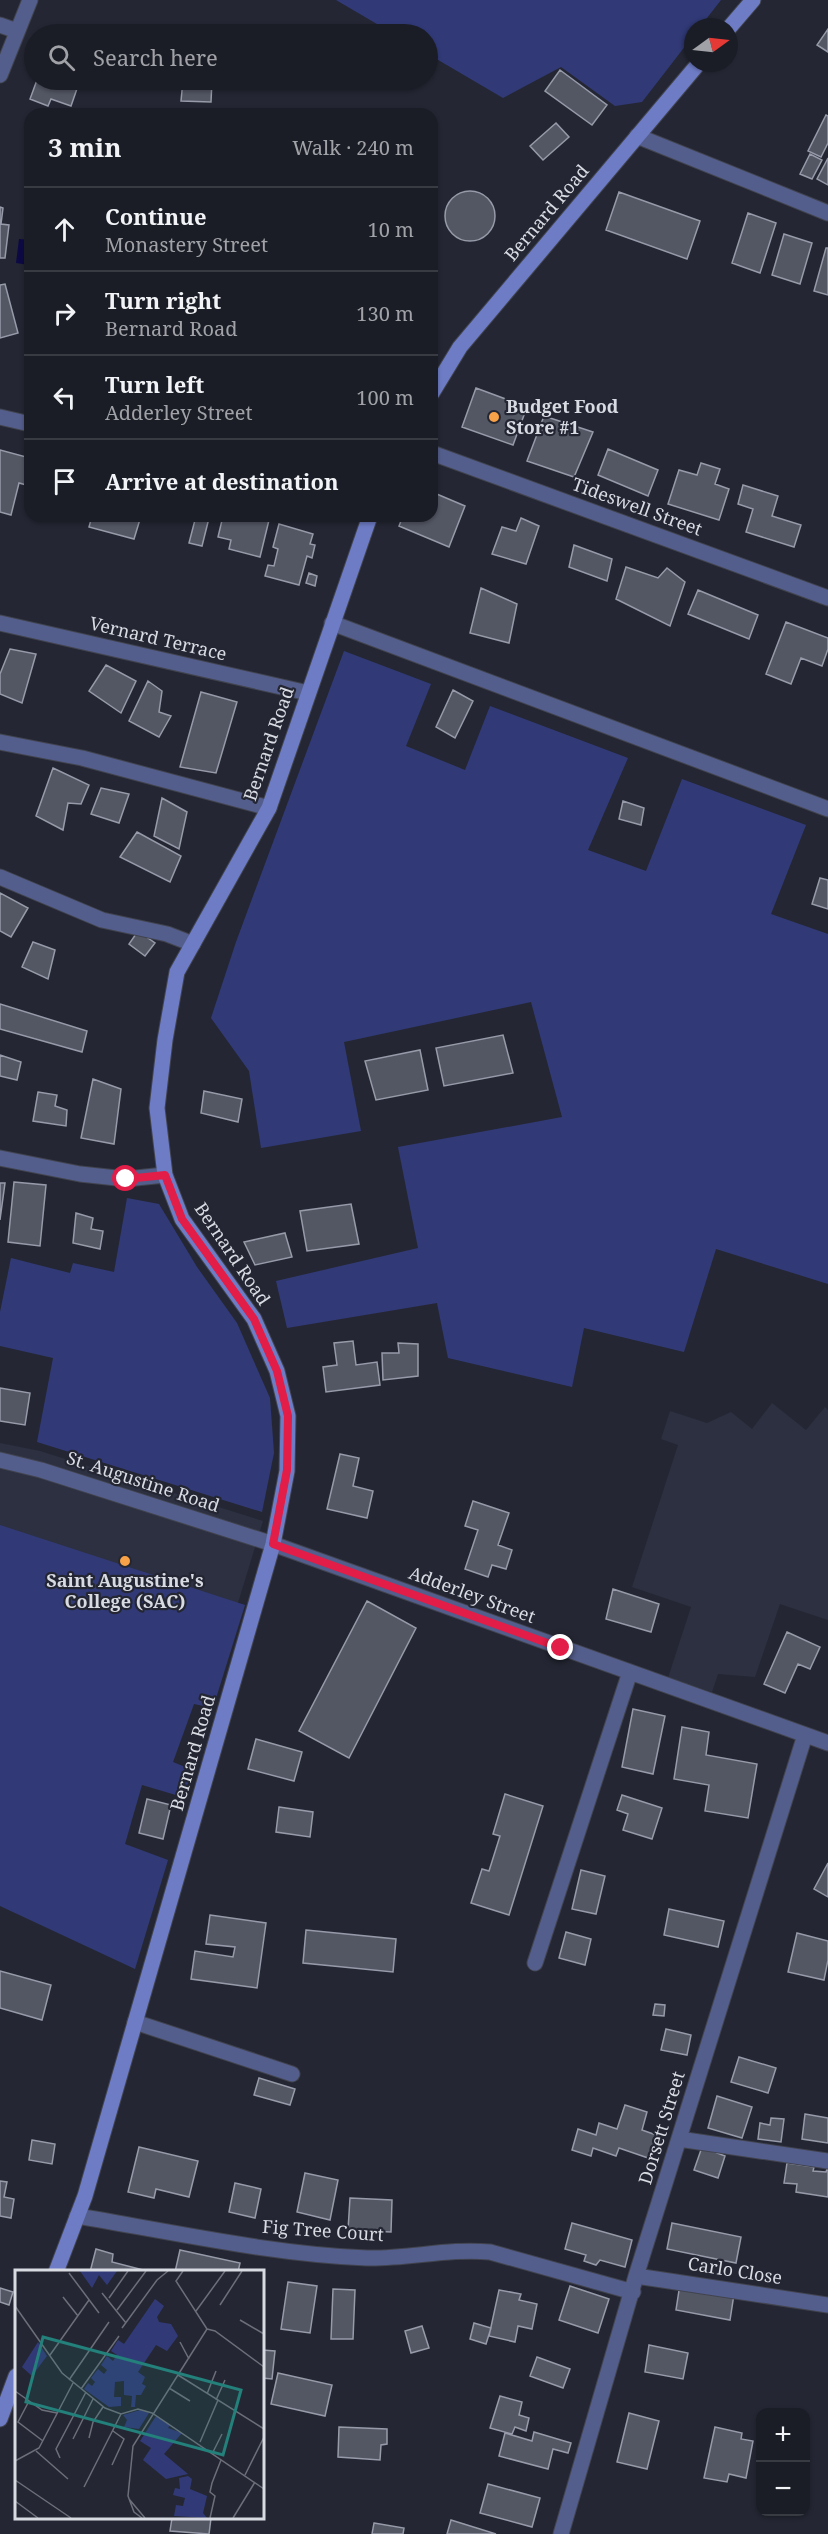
<!DOCTYPE html>
<meta charset="utf-8">
<style>
body{margin:0;font-family:"Noto Serif",serif;background:#282a32;color:#f1f3f6}
.controls{position:absolute;right:18px;bottom:18px;display:grid;overflow:hidden;border-radius:12px;box-shadow:0 2px 4px #0004}
.controls button{width:54px;height:54px;display:grid;place-items:center;padding:0;border:0;border-bottom:2px solid #393b43;background:#1b1d26;color:#f1f3f6;font:30px sans-serif}
.compass{position:absolute;left:684px;top:18px;width:54px;height:54px;border-radius:50%;background:#1b1d26;box-shadow:0 2px 4px #0004;rotate:75deg}
.stop{position:absolute;width:18px;height:18px;margin:-14px;border:4px solid #e11d48;border-radius:50%;background:#fff}
.stop.end{background:#e11d48;border-color:#fff;box-shadow:0 2px 6px #0008}
.list{margin:0;padding:0;list-style:none}
h2{display:flex;justify-content:space-between;align-items:center;height:78px;margin:0;padding:0 24px;font-size:26px}
h2 small{font-size:20px;font-weight:400;color:#a0a2a7}
.list li{display:grid;grid-template-columns:39px 1fr auto;gap:18px;align-items:center;box-sizing:border-box;height:84px;padding:0 24px;border-top:2px solid #393b43}
.list b{display:block;font-size:22px;white-space:nowrap}
.list p{margin:0;font-size:20px;white-space:nowrap;color:#a0a2a7}
.list em{font-size:20px;font-style:normal;color:#a0a2a7}
.icon{flex:none;width:33px;height:33px;fill:none;stroke:currentColor;stroke-width:2;stroke-linecap:round;stroke-linejoin:round}
.map{position:relative;flex:none;width:828px;height:2534px;overflow:hidden}
.search{position:absolute;background:#1b1d26;box-shadow:0 2px 4px #0004;left:24px;top:24px;width:414px;height:66px;display:flex;align-items:center;gap:15px;box-sizing:border-box;padding:0 21px;border-radius:33px;color:#a0a2a7;font-size:22px}
.panel{position:absolute;background:#1b1d26;box-shadow:0 2px 4px #0004;left:24px;top:108px;width:414px;height:414px;border-radius:18px}
.map>svg:first-child{display:block}
</style>
<div class="map">
<svg width="828" height="2534" viewBox="0 0 828 2534">
<rect width="100%" height="100%" fill="#242733"/>
<!-- built -->
<path fill="#2c3041" d="M772 1403 806 1430 825 1407 828 1410V1620L780 1604 755 1677 718 1674 712 1692 668 1678 691 1607 632 1587 678 1445 661 1439 670 1411 707 1423 731 1412 752 1429Z
M0 1443 40 1451 263 1521 219 1665 0 1601Z"/>
<!-- green -->
<path fill="#313a77" d="M336 0H721L700 27H693V36L642 102 615 106 561 67 503 98 428 54V34H394Z
M344 651 431 684 406 746 465 770 490 706 628 758 588 850 646 871 682 779 806 825 771 914 828 934V1284L716 1249 684 1352 584 1328 572 1387 448 1358 437 1303 287 1328 276 1281 418 1248 398 1147 562 1117 531 1002 344 1042 361 1131 261 1148 249 1071 211 1018 236 942Z
M127 1198 159 1204 197 1267 237 1323 270 1398 274 1453 262 1512 37 1442 53 1358 0 1346V1312L11 1258 70 1273 73 1263 114 1272Z
M0 1525 245 1605 213 1708 194 1704 173 1762 195 1771 186 1798 142 1785 125 1844 168 1860 135 1969 0 1906Z"/>
<!-- water -->
<path fill="#0d0945" d="M19 239 30 240 29 265 16 263Z"/>
<!-- building -->
<path fill="#535764" stroke="#969aa9" stroke-width="1.5" d="M828 29V52L817 45Z
M560 70 607 105 592 125 545 91Z
M37 80H80L71 106 51 99 48 106 30 99Z
M183 80H212L211 102 181 101Z
M826 115 828 116V143L821 157 808 151Z
M556 123 569 137 543 160 530 146Z
M810 154 822 160 812 179 800 174Z
M828 158V185L817 179Z
M445 216a25 25 0 1 1 50 0a25 25 0 1 1-50 0Z
M619 192 700 221 687 259 606 230Z
M0 207 3 208 1 224 9 225 5 258H0Z
M748 213 776 223 760 273 732 263Z
M784 234 812 243 800 284 772 275Z
M826 248H828V295L814 291Z
M5 284 18 333 0 338V285Z
M476 388 527 407 513 445 462 427Z
M544 416 593 432 574 477 527 461Z
M608 449 658 470 648 496 598 475Z
M0 450 30 458V486L19 483 11 515 0 512Z
M701 463 720 469 715 484 729 489 719 520 668 504 679 470 697 475Z
M743 485 778 496 772 516 801 525 794 547 746 532 753 509 738 504Z
M432 492 465 506 449 547 399 526 403 516H432Z
M92 516H141L134 539 89 527Z
M196 516 209 518 202 546 189 543Z
M223 516 246 519 247 516H270L260 557 229 549 231 540 218 537Z
M521 518 539 526 526 564 492 554 502 527 516 531Z
M279 524 313 534 310 544 315 545 312 558 307 556 299 585 265 576 268 565 274 566 278 549 273 547Z
M574 545 612 559 607 581 569 567Z
M626 567 658 578 667 568 685 582 670 626 616 599Z
M309 573 317 576 315 586 306 583Z
M481 588 517 604 509 643 470 633Z
M698 590 758 615 749 639 688 614Z
M786 622 828 638V649L822 666 801 658 791 684 766 674Z
M10 649 36 654 22 703 0 694V674Z
M106 665 136 681 121 713 89 691Z
M148 681 162 691 159 712 171 716 159 737 129 721Z
M453 690 473 701 455 738 436 727Z
M201 692 237 702 216 773 180 767Z
M53 768 89 785 81 804 68 803 63 830 36 816Z
M101 788 129 794 119 823 91 814Z
M162 798 187 812 179 849 154 836Z
M623 801 644 808 641 825 619 819Z
M137 832 181 856 170 882 120 857Z
M820 878 828 880V909L812 904Z
M0 893 28 908 11 937 0 931Z
M138 931 155 943 145 956 129 944Z
M33 942 55 950 48 979 22 967Z
M0 1004 87 1031 82 1052 0 1029Z
M503 1035 513 1073 444 1086 436 1048Z
M420 1050 428 1090 376 1100 365 1061Z
M0 1055 21 1062 17 1080 0 1076Z
M93 1079 121 1089 114 1144 81 1138Z
M204 1091 242 1099 238 1122 201 1113Z
M38 1092 57 1095 55 1106 67 1110 66 1126 33 1121Z
M14 1182 46 1185 40 1246 8 1242Z
M0 1183H5L0 1220Z
M351 1204 359 1244 307 1251 300 1211Z
M76 1213 93 1218 91 1229 103 1231 100 1249 73 1243Z
M285 1233 292 1257 255 1265 244 1242Z
M353 1341 356 1365 377 1362 380 1385 326 1392 323 1367 337 1365 334 1343Z
M398 1343 418 1344V1376L383 1380 382 1353H399Z
M0 1388 30 1393 25 1425 0 1421Z
M340 1454 359 1458 353 1486 373 1491 367 1518 327 1509Z
M473 1501 509 1513 498 1545 512 1550 506 1569 492 1565 488 1577 465 1569 478 1530 465 1526Z
M613 1589 659 1604 651 1632 606 1619Z
M367 1601 416 1628 349 1758 299 1731Z
M787 1632 820 1647 810 1669 798 1664 785 1693 764 1684Z
M633 1709 665 1716 653 1774 622 1767Z
M682 1727 709 1732 706 1755 757 1764 748 1818 705 1811 709 1785 674 1779Z
M256 1739 302 1752 294 1781 248 1769Z
M505 1794 543 1806 509 1915 471 1903 482 1869 489 1871 500 1836 493 1834Z
M622 1795 662 1808 652 1839 623 1830 628 1814 617 1810Z
M147 1799 171 1805 163 1839 139 1833Z
M279 1807 313 1812 310 1837 276 1832Z
M828 1863V1897L814 1889Z
M581 1870 605 1876 596 1914 572 1909Z
M669 1909 724 1921 718 1947 664 1935Z
M210 1915 266 1923 257 1988 191 1979 195 1951 233 1957 235 1947 206 1944Z
M306 1930 396 1939 393 1972 303 1963Z
M566 1932 591 1939 585 1965 559 1958Z
M797 1933 828 1941V1960L824 1980 788 1972Z
M0 1971 51 1985 42 2020 0 2008Z
M655 2004 665 2005 664 2016 653 2015Z
M666 2029 691 2035 687 2055 661 2050Z
M739 2057 776 2068 768 2093 731 2082Z
M259 2078 295 2089 290 2105 254 2095Z
M717 2096 752 2107 742 2138 708 2128Z
M625 2105 647 2112 642 2130 659 2136 651 2159 619 2148 616 2156 593 2148 591 2156 572 2150 578 2129 596 2135 599 2123 617 2129Z
M805 2114 828 2118V2143L802 2139Z
M771 2118 784 2119 781 2142 758 2139 760 2123 770 2125Z
M32 2140 55 2144 52 2164 29 2160Z
M139 2147 198 2161 189 2197 156 2189 154 2198 128 2192Z
M702 2147 725 2156 718 2178 694 2170Z
M787 2163 814 2167 813 2171 826 2172 828 2166V2197L796 2192 797 2184 784 2183Z
M305 2173 338 2180 330 2220 297 2212Z
M0 2181 7 2182 4 2197 14 2199 11 2218 0 2216Z
M235 2183 261 2189 255 2218 229 2212Z
M350 2198 392 2200 391 2232 348 2230Z
M572 2223 632 2240 625 2267 600 2260 596 2265 584 2261 586 2255 565 2249Z
M672 2223 741 2237 736 2263 667 2249Z
M96 2249 113 2254 112 2262 151 2272H90Z
M180 2250 240 2263 238 2272H175Z
M288 2282 317 2286 310 2333 281 2329Z
M680 2284 734 2294 730 2320 676 2310Z
M570 2286 609 2299 598 2333 559 2320Z
M0 2288 13 2292 9 2305 0 2302Z
M333 2289 355 2290 353 2339H331Z
M499 2290 521 2294 519 2300 537 2304 532 2329 518 2326 515 2342 489 2336Z
M474 2323 491 2328 486 2344 470 2339Z
M422 2326 429 2348 411 2353 405 2331Z
M649 2345 688 2353 683 2379 645 2372Z
M262 2350 275 2351 272 2379 262 2378Z
M537 2357 570 2369 563 2388 530 2376Z
M278 2373 332 2385 325 2416 271 2404Z
M500 2396 522 2402 519 2415 529 2418 526 2431 515 2427 512 2434 490 2428Z
M629 2413 659 2421 647 2469 617 2462Z
M339 2427 387 2429V2444L381 2445 380 2460 338 2457Z
M715 2427 742 2433 741 2439 753 2441 746 2478 729 2474 727 2482 704 2478Z
M534 2432 571 2443 568 2453 553 2449 548 2469 499 2456 505 2433 532 2441Z
M488 2484 540 2498 532 2527 480 2513Z
M172 2518H211L209 2534 170 2531Z
M451 2520 496 2534H447Z
M374 2523 404 2528 403 2534H372Z"/>
<g fill="none" stroke-linecap="round" stroke-linejoin="round">
<!-- minor casing -->
<g stroke="#41444f" stroke-width="17">
<path id="minor" d="M0 25 17 31
M0 75 30 0
M637 136 828 213
M432 453 828 598
M0 623 308 693
M332 623 828 809
M0 742 82 758 269 808
M0 877 102 920 167 934 193 944
M0 1158 80 1174 126 1179 165 1175
M0 1460 41 1470 273 1544 828 1743
M535 1963 630 1672
M135 2022 292 2074
M679 2139 828 2161
M77 2216C173 2232 270 2254 367 2258 408 2259 449 2248 490 2252L633 2292
M636 2276 828 2305
M561 2534 636 2276 805 1735"/>
</g>
<!-- tertiary casing -->
<g stroke="#41444f" stroke-width="17">
<path id="tertiary" d="M0 417 30 424"/>
</g>
<!-- secondary casing -->
<g stroke="#41444f" stroke-width="17">
<path id="secondary" d="M729 28 753 0
M432 393 460 347 699 63
M56 2272 85 2196 273 1544 287 1471 288 1416 277 1371 254 1319 182 1219 165 1175 157 1108 165 1040 177 972 269 808 370 516
M0 2419 16 2376"/>
</g>
<!-- minor -->
<use href="#minor" stroke="#545e8c" stroke-width="15"/>
<!-- tertiary -->
<use href="#tertiary" stroke="#545e8c" stroke-width="15"/>
<!-- secondary -->
<use href="#secondary" stroke="#6e7cc6" stroke-width="15"/>
</g>
<g fill="none" stroke-linecap="round" stroke-linejoin="round">
<!-- route -->
<path stroke="#e11d48" stroke-width="8" d="M126 1179 165 1175 182 1219 254 1319 277 1371 288 1416 287 1470 273 1544 561 1648"/>
</g>
<!-- markers -->
<g fill="#f7a248" stroke="#242733" stroke-width="2">
<circle cx="494" cy="417" r="6"/>
<circle cx="125" cy="1561" r="6"/>
</g>
<g text-anchor="middle" stroke-width="4.5" stroke-linejoin="round" paint-order="stroke">
<!-- street labels -->
<g font-size="18" fill="#d9dbe3" stroke="#242733">
<text transform="translate(547 213) rotate(-50)" y="6">Bernard Road</text>
<text transform="translate(637 507) rotate(20)" y="6">Tideswell Street</text>
<text transform="translate(158 639) rotate(13)" y="6">Vernard Terrace</text>
<text transform="translate(269 744) rotate(-71)" y="6">Bernard Road</text>
<text transform="translate(232 1254) rotate(56)" y="6">Bernard Road</text>
<text transform="translate(143 1482) rotate(18)" y="6">St. Augustine Road</text>
<text transform="translate(472 1595) rotate(20)" y="6">Adderley Street</text>
<text transform="translate(193 1753) rotate(-74)" y="6">Bernard Road</text>
<text transform="translate(662 2128) rotate(-73)" y="6">Dorsett Street</text>
<text transform="translate(323 2231) rotate(4)" y="6">Fig Tree Court</text>
<text transform="translate(735 2271) rotate(9)" y="6">Carlo Close</text>
</g>
<!-- poi labels -->
<g font-size="18" font-weight="bold" fill="#d9dbe3" stroke="#242733" text-anchor="start">
<text x="506" y="413">Budget Food<tspan x="506" dy="21">Store #1</tspan></text>
<text x="125" y="1587" text-anchor="middle">Saint Augustine's<tspan x="125" dy="21">College (SAC)</tspan></text>
</g>
</g>
<!-- overview -->
<g transform="translate(15 2270)">
<rect width="249" height="249" fill="#242733"/>
<path d="M65 1H102L92 15 84 5 77 18ZM140 29 149 36 142 47 144 52 156 54 163 66 152 81 141 75 123 102 130 107 127 114 131 116 126 125H121L120 137H116L117 126 109 125V111L100 112 99 127H106V136L94 137 69 119 73 113 77 116 80 112 76 108 83 99 89 104 92 100 86 95 92 86 98 91 102 85 96 81 103 70 109 74ZM23 72 32 86 17 106 7 97ZM125 140 134 143 124 159 109 157 112 150 108 145ZM141 146 155 155 153 158 167 163 149 184 173 204 151 209 128 190 136 178 125 171ZM173 206 177 209 175 219 192 226 188 243 192 248 159 246 161 235 168 236 170 228 158 225 160 218 165 219 164 208Z" fill="#313a77"/>
<path fill="none" stroke="#6c6f79" stroke-width="1.5" d="M168 1 161 11 192 59M54 3 84 43M87 23 111 53M48 27 63 46M94 28 113 1M205 35 227 1M0 36 47 103 90 138 106 144 123 139 137 143 249 219M102 40 131 1M181 41 210 1M225 50 249 64M107 58 142 10 153 1M192 59 200 61 249 97M165 72 174 89M35 85 74 30M163 105 249 159M54 110 94 52M154 118 175 131M66 119 104 66M0 121 27 140 42 143M192 124 201 101M201 130 210 110M14 131 3 152 28 171M74 168 78 152 88 137M58 169 78 129M185 172 203 130M21 181 53 209M198 182 207 164M45 188 41 179 71 122M0 191 24 178 58 113M97 195 109 169 98 161M230 205 249 167M0 210 56 248M69 217 106 144M114 229 130 248M0 231 23 248M127 248 119 242 113 226 118 176 192 59M195 248 200 226 195 222 197 213 206 190M218 248 240 212"/>
<path fill="#23807a" fill-opacity="0.15" stroke="#23807a" stroke-width="3" d="M28 67 226 120 208 185 11 132Z"/>
<rect width="249" height="249" fill="none" stroke="#d9dbe3" stroke-width="3"/>
</g>
</svg>
<div class="controls">
<button>+</button>
<button>−</button>
</div>
<svg class="compass" viewBox="-18 -18 36 36"><path d="M0-13l5 13h-10z" fill="#e53935"/><path d="M0 13l5-13h-10z" fill="#a0a2a7"/></svg>
<div class="stop" style="left:126px;top:1179px"></div>
<div class="stop end" style="left:561px;top:1648px"></div>
<div class="search"><svg class="icon" aria-label="search" viewBox="0 0 24 24"><circle cx="10" cy="10" r="6"/><path d="M15 15l6 6"/></svg>Search here</div>
<section class="panel">
<h2>3 min<small>Walk · 240 m</small></h2>
<ul class="list">
<li><svg class="icon" aria-label="ahead" viewBox="0 0 24 24"><path d="M12 20V5M6 11l6-6 6 6"/></svg><div><b>Continue</b><p>Monastery Street</p></div><em>10 m</em></li>
<li><svg class="icon" aria-label="right" viewBox="0 0 24 24"><path d="M7 20v-9h11M14 6l5 5-5 5"/></svg><div><b>Turn right</b><p>Bernard Road</p></div><em>130 m</em></li>
<li><svg class="icon" aria-label="left" viewBox="0 0 24 24"><path d="M17 20v-9H6M10 6l-5 5 5 5"/></svg><div><b>Turn left</b><p>Adderley Street</p></div><em>100 m</em></li>
<li><svg class="icon" aria-label="arrive" viewBox="0 0 24 24"><path d="M6 21V4h12l-3 4 3 4H6"/></svg><div><b>Arrive at destination</b></div></li>
</ul>
</section>
</div>
